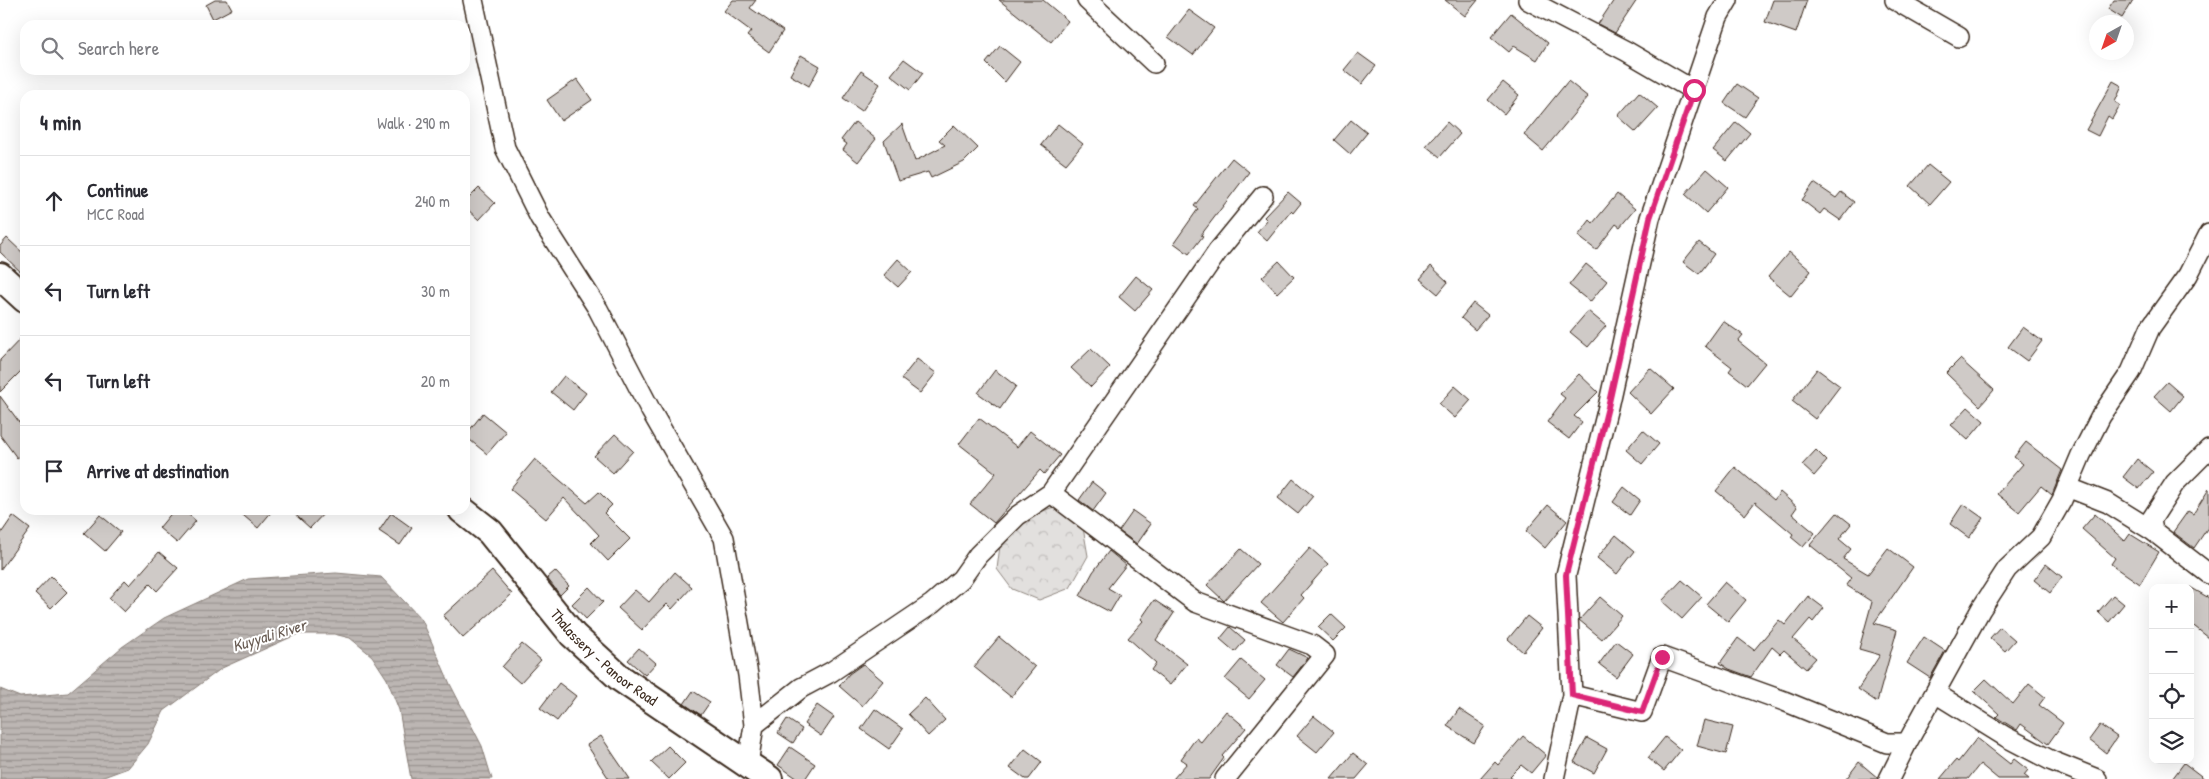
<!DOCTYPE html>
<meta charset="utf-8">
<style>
body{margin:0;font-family:"Patrick Hand",sans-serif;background:#f2f2f3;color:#2b2b33}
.controls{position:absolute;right:15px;bottom:15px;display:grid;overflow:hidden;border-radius:10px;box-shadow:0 5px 20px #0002}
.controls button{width:45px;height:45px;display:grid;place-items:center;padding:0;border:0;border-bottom:1px solid #e1e1e2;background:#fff;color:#2b2b33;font:25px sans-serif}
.compass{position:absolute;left:2089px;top:15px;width:45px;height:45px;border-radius:50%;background:#fff;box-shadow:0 5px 20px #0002;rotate:220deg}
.stop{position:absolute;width:15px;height:15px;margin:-11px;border:4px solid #db2777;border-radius:50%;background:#fff}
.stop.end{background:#db2777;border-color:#fff;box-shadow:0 1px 5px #0008}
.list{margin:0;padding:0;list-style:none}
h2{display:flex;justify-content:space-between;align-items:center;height:65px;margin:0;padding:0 20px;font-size:21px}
h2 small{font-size:16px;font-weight:400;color:#7c7c81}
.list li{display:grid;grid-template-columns:32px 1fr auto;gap:15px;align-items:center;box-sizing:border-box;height:90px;padding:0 20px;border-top:1px solid #e1e1e2}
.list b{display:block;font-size:19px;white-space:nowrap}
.list p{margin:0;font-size:16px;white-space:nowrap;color:#7c7c81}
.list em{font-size:16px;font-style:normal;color:#7c7c81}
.icon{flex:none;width:28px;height:28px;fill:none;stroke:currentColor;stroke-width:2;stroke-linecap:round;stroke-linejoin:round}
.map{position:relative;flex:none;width:2209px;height:779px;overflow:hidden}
.search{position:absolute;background:#fff;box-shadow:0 5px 20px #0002;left:20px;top:20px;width:450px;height:55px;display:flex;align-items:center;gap:12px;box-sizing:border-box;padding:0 18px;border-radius:15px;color:#7c7c81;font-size:19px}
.panel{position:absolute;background:#fff;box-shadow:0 5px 20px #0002;left:20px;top:90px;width:450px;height:425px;border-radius:15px}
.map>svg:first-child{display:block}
</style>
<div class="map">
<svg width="2209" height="779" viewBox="0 0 2209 779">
<defs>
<pattern id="park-crowns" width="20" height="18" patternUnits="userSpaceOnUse" patternTransform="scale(1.25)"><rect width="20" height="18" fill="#e2e0de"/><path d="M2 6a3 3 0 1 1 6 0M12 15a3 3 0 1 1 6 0" fill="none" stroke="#c3c0be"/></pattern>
<pattern id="water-rules" width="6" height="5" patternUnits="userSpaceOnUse" patternTransform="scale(1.25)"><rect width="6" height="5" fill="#bcb6b3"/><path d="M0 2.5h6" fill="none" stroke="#9a9491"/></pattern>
</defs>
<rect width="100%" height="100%" fill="#fff"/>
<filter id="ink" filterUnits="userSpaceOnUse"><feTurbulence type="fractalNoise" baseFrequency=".02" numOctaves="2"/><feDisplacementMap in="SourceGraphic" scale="10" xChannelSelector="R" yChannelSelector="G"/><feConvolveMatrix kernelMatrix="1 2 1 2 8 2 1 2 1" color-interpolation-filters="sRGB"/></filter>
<g filter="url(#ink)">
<!-- park -->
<path fill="url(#park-crowns)" stroke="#8e857e" d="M1056 506 1082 522 1088 556 1070 588 1039 600 1012 589 997 569 1001 538 1027 517Z"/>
<!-- water -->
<path fill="url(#water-rules)" stroke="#887e77" d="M336 573 381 577 422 620 450 684 482 746 492 779H411L399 710 387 679 372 656 350 638 334 634H298L222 668 164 711 148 744 128 768 98 779H0V689L20 697 68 693 122 647 164 618 248 579Z"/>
<!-- building -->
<path fill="#cfcac7" stroke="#3b2a1e" d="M215 0H227L232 9 213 19 206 5Z
M733 0H756L750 8 783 31 769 52 747 36 751 31 724 11Z
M999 0H1043L1068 21 1051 42Z
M1445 0H1478L1465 16Z
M1614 0H1637L1615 33 1598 24Z
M1773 0H1807L1796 33 1765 22Z
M2114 0H2133L2122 18 2108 9Z
M1189 10 1214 28 1193 55 1168 37Z
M1511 13 1548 43 1537 60 1514 46 1509 52 1491 37Z
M1000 46 1020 62 1005 82 986 63Z
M1358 53 1376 66 1362 84 1344 70Z
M801 55 820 66 809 86 790 75Z
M904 59 923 73 910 90 891 75Z
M861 71 880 84 862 111 843 98Z
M577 79 592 100 561 121 547 100Z
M1568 81 1588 97 1543 151 1524 135Z
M2113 81 2122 86 2115 102 2120 105 2112 119 2108 116 2098 136 2086 130Z
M1503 82 1519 95 1504 114 1488 100Z
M1737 84 1758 98 1745 117 1724 103Z
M1639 92 1658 108 1636 132 1618 116Z
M1351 120 1367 133 1350 154 1334 140Z
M855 122 876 139 858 162 843 150 847 144 841 140Z
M1447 122 1460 134 1440 157 1426 146Z
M1736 122 1750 133 1727 161 1713 150Z
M902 124 915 161 945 145 939 140 954 125 978 148 964 162 931 178 928 172 898 181 884 141Z
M1058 124 1083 144 1066 164 1041 145Z
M1232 158 1249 172 1201 235 1203 236 1189 254 1174 243 1198 209 1194 206Z
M1928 165 1949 182 1930 204 1910 186Z
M1707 169 1728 187 1706 213 1685 194Z
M1814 183 1836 198 1841 192 1854 202 1840 220 1824 209 1820 214 1802 200Z
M479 188 495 203 479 220 465 207V202Z
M1288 192 1301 203 1293 213 1291 211 1267 241 1257 232 1267 220 1264 217Z
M1617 194 1635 209 1620 227 1616 224 1596 250 1578 236 1590 220 1593 223Z
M7 238 25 255V276L0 252V246Z
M1699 242 1714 254 1699 274 1683 262Z
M1789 252 1811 271 1791 296 1768 277Z
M898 259 912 272 898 287 884 275Z
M1279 261 1294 277 1277 293 1262 277Z
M1586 264 1607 281 1590 302 1569 285Z
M1431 266 1448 282 1438 294 1420 279Z
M1136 276 1153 290 1135 311 1119 297Z
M1473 303 1488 315 1475 330 1461 318Z
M1588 311 1606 326 1588 347 1570 332Z
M1723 321 1743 335 1738 341 1765 363 1747 385 1729 371 1732 367 1705 346Z
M2023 327 2042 341 2027 361 2008 347Z
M25 334V367L0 392V360Z
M1091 349 1110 367 1091 387 1071 368Z
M917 359 936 373 920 393 901 379Z
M1960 359 1994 390 1980 406 1946 373Z
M1650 368 1674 389 1651 414 1628 392Z
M1817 369 1840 386 1815 419 1792 401Z
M995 370 1016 386 1000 409 978 393Z
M1579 374 1598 392 1574 416 1582 422 1569 439 1547 422 1565 398 1560 394Z
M564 376 586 393 573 410 551 392Z
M2167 382 2183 396 2171 411 2154 396Z
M1455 386 1471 400 1455 418 1439 404Z
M0 396 25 430V452L17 458 0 435Z
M1968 407 1984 421 1968 440 1951 425Z
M483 413 506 432 487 454 465 436Z
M979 418 1017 447 1030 431 1060 455 1044 474 1040 470 994 523 970 504 996 473 959 444Z
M1643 430 1659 444 1642 464 1626 450Z
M615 434 633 451 613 473 594 456Z
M2026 442 2062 470 2052 495 2041 486 2019 512 1997 494 2023 464 2014 457Z
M1816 450 1827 461 1814 476 1802 465Z
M535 459 587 503 599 492 612 505 604 513 630 539 608 561 591 543 599 535 564 498 546 519 510 489Z
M2137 459 2153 472 2139 489 2123 477Z
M1735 467 1774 500 1780 492 1797 507 1792 514 1815 533 1803 547 1791 537 1793 534 1755 502 1745 515 1716 491Z
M1293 479 1313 496 1298 514 1278 498Z
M1092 482 1106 493 1093 511 1079 500Z
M1624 487 1640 500 1630 515 1613 502Z
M2209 489V526L2194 548 2173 532 2188 511 2193 514Z
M1963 504 1983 518 1969 538 1950 524Z
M1548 505 1567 521 1545 548 1526 531Z
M174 510H183L196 521 177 543 159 528Z
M237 510H273L258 528Z
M290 510H327L310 528Z
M1133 511 1151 524 1137 544 1119 531Z
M391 513 412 528 400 545 379 531Z
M1837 513 1851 524 1839 539 1851 549 1843 559 1868 574 1888 548 1913 567 1874 623 1897 630 1877 702 1858 689 1880 655 1859 649 1872 602 1846 585 1851 578 1810 545Z
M2095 514 2125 541 2130 534 2159 552 2140 584 2111 564 2115 558 2082 529Z
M100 515 121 532 105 551 84 533Z
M13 516 30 529 0 570V535Z
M1616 535 1635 551 1617 574 1597 558Z
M1310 548 1328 564 1301 595 1304 598 1283 622 1261 603Z
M1241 549 1258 564 1224 601 1207 585Z
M1109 551 1126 565 1108 588 1120 595 1110 612 1080 596 1093 572Z
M159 552 178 568 157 591 150 584 124 612 109 598 125 580 130 585Z
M2046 564 2062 577 2050 593 2034 580Z
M492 571 512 594 463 638 443 616Z
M555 571 569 586 560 595 547 578Z
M675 572 692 587 672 609 667 604 642 630 618 608 635 590 649 602Z
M51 576 67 592 51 608 35 593Z
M1682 580 1702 597 1682 619 1662 601Z
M1725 582 1746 600 1728 622 1706 604Z
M589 587 603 602 586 619 572 604Z
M2190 587 2209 598V638L2190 623Z
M2113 595 2124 604 2109 622 2098 612Z
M1808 596 1824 608 1813 622 1810 619 1793 639 1816 658 1806 669 1784 650 1780 654 1772 647 1751 677 1729 669 1720 663 1738 638 1754 650 1779 620 1785 625Z
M1600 597 1622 616 1602 639 1579 620Z
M1154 600 1174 613 1156 640 1187 664 1170 685 1151 670 1156 663 1128 638 1143 621 1141 619Z
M1331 614 1346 628 1333 641 1318 627Z
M1527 616 1542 628 1523 652 1508 639Z
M1230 627 1245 640 1235 652 1220 639Z
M2000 627 2015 640 2005 651 1990 638Z
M999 637 1035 667 1011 697 974 667Z
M1924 637 1945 651 1930 678 1907 663Z
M1616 641 1633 654 1616 677 1599 664Z
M522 644 541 660 520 683 502 667Z
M639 648 656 663 645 675 628 660Z
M1289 649 1308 658 1293 677 1277 665Z
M1241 660 1265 680 1249 699 1225 679Z
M863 664 883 681 862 706 839 686 849 674Z
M1986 679 2013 704 2029 684 2045 697 2039 705 2063 723 2048 744 2021 724 2017 730 1996 717 1999 714 1974 691Z
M559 683 576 696 557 721 540 708Z
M693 691 710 702 701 715 684 704Z
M925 698 945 720 928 736 908 714Z
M817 705 834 717 821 736 804 724Z
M875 709 903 729 889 749 861 729Z
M1459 709 1485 726 1474 743 1447 726Z
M1226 711 1246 728 1222 756 1224 758 1209 779H1173L1187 763 1181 759 1196 738 1201 742Z
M1314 716 1334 732 1317 752 1297 736Z
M787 719 802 729 793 743 778 733Z
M1704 720 1733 727 1726 754 1697 746Z
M2100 725 2117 737 2106 753 2089 740Z
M601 736 615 757 630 779H609L587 745Z
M1523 736 1546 755 1531 773 1521 765 1510 776 1514 779H1480L1495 762 1498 765Z
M1665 737 1681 750 1664 771 1648 758Z
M1587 738 1607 749 1594 773 1574 762Z
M1977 738 2010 764 2014 759 2028 770 2024 775 2029 779H1998L1980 764 1968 779H1940L1956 760 1958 762Z
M668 746 685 763 669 779 651 762Z
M790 747 815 764 805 779H798L778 765Z
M1025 749 1042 762 1029 779H1025L1010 768Z
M1353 753 1368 765 1356 779H1331Z
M1859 762 1878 778V779H1846Z
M2184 763 2205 779H2172Z"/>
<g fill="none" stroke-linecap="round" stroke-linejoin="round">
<!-- street casing -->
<g stroke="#3b2a1e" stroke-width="22">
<path id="street" d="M473 0 505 148 540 218 598 309 651 411 724 538 748 675 754 725 748 764
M1087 0 1154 63
M1528 0 1626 51 1693 90
M1895 0 1959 37
M2209 449 2175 483 2151 520 2153 531 2209 574
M2067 487 2108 503 2153 531
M1051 493 1195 602 1312 645 1325 655 1225 779
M1935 693 2006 737 2052 761 2097 779
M1572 695 1642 712 1662 657 1784 701 1887 743H1907L1889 779
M754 725 801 688 831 672 932 604 961 579 978 555 1017 516 1051 493 1218 251 1263 196
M1907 743 1981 609 2007 569 2041 537 2062 500 2081 455 2101 416 2131 372 2150 328 2188 275 2209 234
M1554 779 1572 695 1566 575 1608 407 1650 218 1718 17 1728 0"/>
</g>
<!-- secondary casing -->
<g stroke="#3b2a1e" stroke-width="30">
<g id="secondary">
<path d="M0 276 25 299"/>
<path id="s1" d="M462 510 490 532 573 635 620 678 769 779"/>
</g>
</g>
<!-- street -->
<use href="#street" stroke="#fff" stroke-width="19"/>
<!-- secondary -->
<use href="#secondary" stroke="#fff" stroke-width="26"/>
</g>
</g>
<g fill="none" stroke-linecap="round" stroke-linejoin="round" filter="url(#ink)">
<!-- route -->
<path stroke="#db2777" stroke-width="6" d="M1662 657 1642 712 1572 695 1566 575 1608 407 1650 218 1694 90"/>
</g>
<g text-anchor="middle" stroke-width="4" stroke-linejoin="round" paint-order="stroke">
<!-- street labels -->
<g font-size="15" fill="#3b2a1e" stroke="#fff">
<text dy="5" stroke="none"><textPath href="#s1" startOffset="206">Thalassery - Panoor Road</textPath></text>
</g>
<!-- water labels -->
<g font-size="16" font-style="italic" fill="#685b52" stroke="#fff">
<text transform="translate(269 635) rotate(-17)" y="6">Kuyyali River</text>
</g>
</g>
</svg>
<div class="controls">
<button>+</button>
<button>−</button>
<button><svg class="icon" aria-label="locate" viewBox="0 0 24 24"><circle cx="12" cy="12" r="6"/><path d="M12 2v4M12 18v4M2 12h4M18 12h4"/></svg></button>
<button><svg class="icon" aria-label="layers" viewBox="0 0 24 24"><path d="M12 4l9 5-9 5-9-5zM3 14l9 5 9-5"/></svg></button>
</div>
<svg class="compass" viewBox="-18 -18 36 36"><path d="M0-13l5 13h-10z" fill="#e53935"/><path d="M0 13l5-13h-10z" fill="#7c7c81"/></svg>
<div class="stop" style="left:1694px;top:90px"></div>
<div class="stop end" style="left:1662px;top:657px"></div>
<div class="search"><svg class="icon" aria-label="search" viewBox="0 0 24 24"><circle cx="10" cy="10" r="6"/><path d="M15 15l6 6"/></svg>Search here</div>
<section class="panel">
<h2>4 min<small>Walk · 290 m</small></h2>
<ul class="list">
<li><svg class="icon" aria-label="ahead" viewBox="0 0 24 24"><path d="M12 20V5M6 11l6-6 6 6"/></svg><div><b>Continue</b><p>MCC Road</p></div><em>240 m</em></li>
<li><svg class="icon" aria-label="left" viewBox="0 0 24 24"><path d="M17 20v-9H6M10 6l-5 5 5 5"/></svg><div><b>Turn left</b></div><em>30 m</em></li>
<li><svg class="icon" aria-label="left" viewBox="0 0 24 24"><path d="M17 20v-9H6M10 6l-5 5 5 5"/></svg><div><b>Turn left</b></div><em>20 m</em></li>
<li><svg class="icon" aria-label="arrive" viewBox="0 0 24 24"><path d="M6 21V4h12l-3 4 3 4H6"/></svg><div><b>Arrive at destination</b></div></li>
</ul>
</section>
</div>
